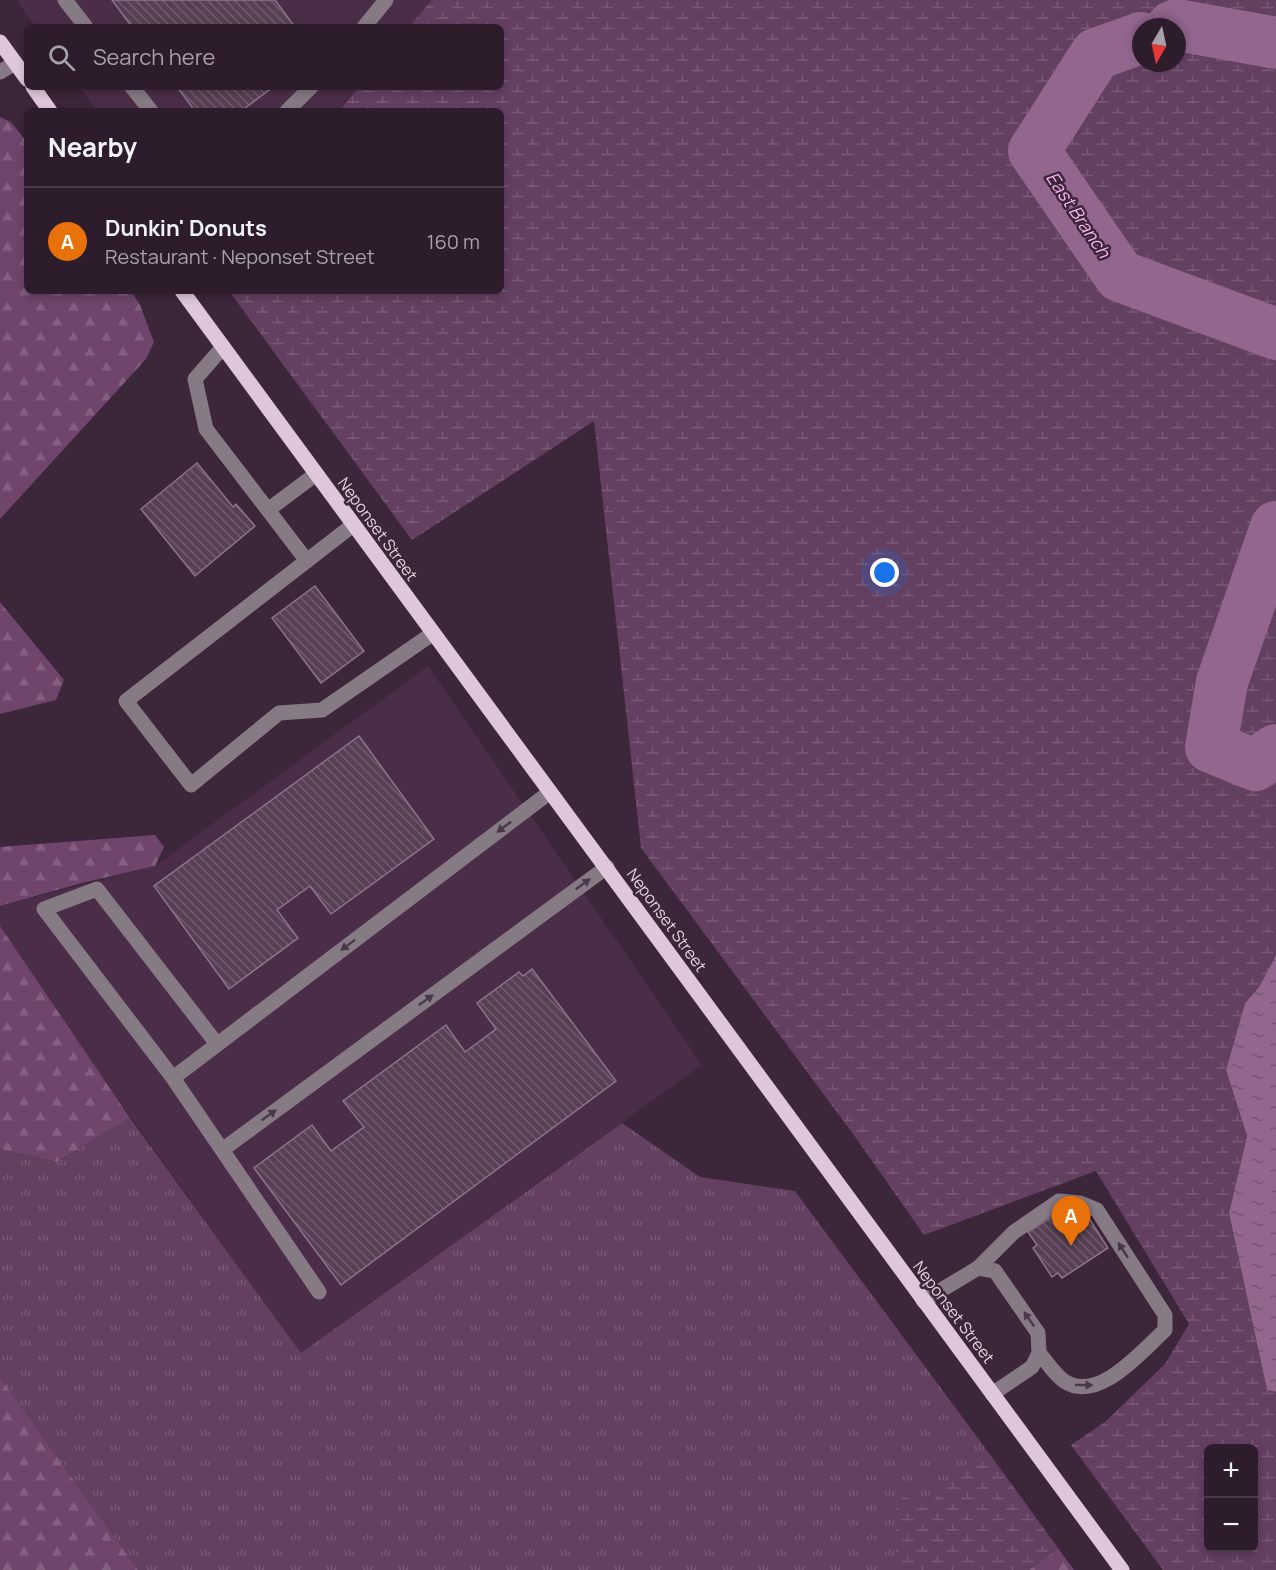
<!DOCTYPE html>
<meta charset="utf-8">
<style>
body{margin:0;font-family:Manrope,sans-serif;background:#392938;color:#f1f3f6}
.controls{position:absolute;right:18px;bottom:18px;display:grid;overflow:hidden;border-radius:9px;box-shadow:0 3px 9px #0003}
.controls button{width:54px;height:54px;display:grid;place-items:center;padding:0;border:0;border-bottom:2px solid #483a48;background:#2d1c2c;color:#f1f3f6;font:30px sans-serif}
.compass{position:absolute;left:1132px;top:18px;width:54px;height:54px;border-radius:50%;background:#2d1c2c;box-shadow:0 3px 9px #0003;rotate:189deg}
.you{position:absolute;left:885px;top:573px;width:21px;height:21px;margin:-15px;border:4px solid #fff;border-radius:50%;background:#1a73e8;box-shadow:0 0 0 9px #1a73e833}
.badge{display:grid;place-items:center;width:39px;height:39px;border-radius:50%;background:#8c9099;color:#fff;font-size:20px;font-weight:700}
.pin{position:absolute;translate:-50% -50px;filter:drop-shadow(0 2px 3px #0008)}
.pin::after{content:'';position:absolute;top:32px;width:21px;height:18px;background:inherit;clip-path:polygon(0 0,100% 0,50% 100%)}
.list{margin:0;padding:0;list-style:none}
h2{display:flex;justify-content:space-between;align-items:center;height:78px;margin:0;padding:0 24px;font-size:26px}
h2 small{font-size:20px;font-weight:400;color:#a7a1a9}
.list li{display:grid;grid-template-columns:39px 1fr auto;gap:18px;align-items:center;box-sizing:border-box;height:108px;padding:0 24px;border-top:2px solid #483a48}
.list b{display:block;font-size:22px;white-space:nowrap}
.list p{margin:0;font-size:20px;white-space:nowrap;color:#a7a1a9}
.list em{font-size:20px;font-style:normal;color:#a7a1a9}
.icon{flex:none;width:33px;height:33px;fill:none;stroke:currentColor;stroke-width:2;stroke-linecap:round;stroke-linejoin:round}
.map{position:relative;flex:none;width:1276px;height:1570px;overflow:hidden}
.search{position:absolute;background:#2d1c2c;box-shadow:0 3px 9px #0003;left:24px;top:24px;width:480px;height:66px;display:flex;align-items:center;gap:15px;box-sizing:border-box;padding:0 21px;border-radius:9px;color:#a7a1a9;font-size:22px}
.panel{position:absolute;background:#2d1c2c;box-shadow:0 3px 9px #0003;left:24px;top:108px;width:480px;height:186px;border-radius:9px}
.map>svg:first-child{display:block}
</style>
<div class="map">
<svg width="1276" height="1570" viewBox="0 0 1276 1570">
<defs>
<pattern id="grass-tufts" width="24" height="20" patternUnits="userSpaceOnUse" patternTransform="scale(1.5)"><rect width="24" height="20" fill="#633f60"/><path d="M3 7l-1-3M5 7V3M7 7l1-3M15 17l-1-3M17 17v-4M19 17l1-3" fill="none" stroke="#795a76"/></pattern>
<pattern id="forest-firs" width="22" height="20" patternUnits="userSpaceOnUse" patternTransform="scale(1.5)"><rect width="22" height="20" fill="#6f456b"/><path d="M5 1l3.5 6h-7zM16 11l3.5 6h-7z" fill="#835f80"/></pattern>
<pattern id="wetland-marsh" width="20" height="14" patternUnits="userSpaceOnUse" patternTransform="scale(1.5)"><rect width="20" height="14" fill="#633f60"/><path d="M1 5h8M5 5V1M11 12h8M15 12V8" fill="none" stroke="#795a76"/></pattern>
<pattern id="water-ripples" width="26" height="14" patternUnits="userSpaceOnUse" patternTransform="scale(1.5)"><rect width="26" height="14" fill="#92668d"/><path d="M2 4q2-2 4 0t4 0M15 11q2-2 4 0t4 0" fill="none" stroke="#73566f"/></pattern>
<pattern id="building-back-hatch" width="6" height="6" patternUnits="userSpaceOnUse" patternTransform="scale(1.5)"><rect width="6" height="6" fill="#574054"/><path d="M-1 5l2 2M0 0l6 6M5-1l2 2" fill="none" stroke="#6f5b6c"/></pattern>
</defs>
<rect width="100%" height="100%" fill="#3c263a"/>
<!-- built -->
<path fill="#4a2e47" d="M16 0H432L409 27H36Z
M80 87H359L339 111H97Z
M428 666 702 1065 301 1353 0 936V906L155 866Z"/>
<!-- grass -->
<path fill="url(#grass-tufts)" d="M130 1118 301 1353 622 1123 700 1177 795 1191 986 1449 925 1509 896 1492V1570H138L0 1377V1149L57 1162Z"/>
<!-- forest -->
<path fill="url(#forest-firs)" d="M0 117 11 122 27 142V291H131L140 305 154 342 146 359 0 519Z
M0 602 64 680 56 700 0 714Z
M155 835 164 847 155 866 82 883 0 906V847Z
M0 926 130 1118 57 1162 0 1149Z
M0 1377 138 1570H0Z
M1058 1548 1074 1570H1029Z"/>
<!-- wetland -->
<path fill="url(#wetland-marsh)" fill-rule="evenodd" d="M432 0H1276V955L1259 987 1245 1003 1226 1070 1247 1136 1229 1213 1267 1390 1276 1392V1570H1163L1071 1445 1105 1422 1165 1364 1189 1324 1096 1171 924 1235 856 1138 641 848 594 421 412 540 229 291H501V111H339L359 87H501V27H409ZM1141 27H1177V63H1141ZM1208 1448H1254V1548H1208Z
M986 1449 1058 1548 1029 1570H896V1491L925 1508Z"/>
<!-- water -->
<path fill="url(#water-ripples)" d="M1276 955V1392L1267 1390 1229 1213 1247 1136 1226 1070 1245 1003 1259 987Z"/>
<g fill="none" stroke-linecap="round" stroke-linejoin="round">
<!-- river -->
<path stroke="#92668d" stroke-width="52" d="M1172 27 1177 25 1276 43
M1141 38 1096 54 1034 151 1120 276 1276 334
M1276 527 1222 682 1211 747 1255 765 1276 750"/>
</g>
<!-- building -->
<path fill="url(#building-back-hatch)" stroke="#8e748b" stroke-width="1.5" d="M112 0H275L295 27H132Z
M177 87H273L241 111H195Z
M197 463 233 507 236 504 255 526 195 576 141 509Z
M315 586 364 651 321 683 272 618Z
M359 736 434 839 331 914 310 886 277 910 298 938 229 989 154 886Z
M532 969 616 1081 341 1285 254 1168 312 1125 331 1151 364 1127 343 1101 446 1025 465 1052 496 1029 477 1003 519 972 523 976Z
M1057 1213 1090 1220 1108 1248 1062 1278 1058 1273 1052 1277 1033 1248 1037 1245 1028 1232Z"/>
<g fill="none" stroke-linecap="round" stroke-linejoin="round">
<!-- minor -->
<path stroke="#867a85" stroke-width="15" d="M65 0 86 27
M364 27 386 0
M0 72 15 63
M132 87 151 111
M287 111 311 87
M223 347 195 379 206 429 307 561
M268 510 316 474
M353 525 126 701 191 785 279 713 322 710 432 634
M217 1044 97 889 44 909 173 1078 319 1292
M173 1078 550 792
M222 1150 607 867
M978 1268 1014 1232 1059 1201 1080 1203 1097 1210 1165 1315V1330C1142 1351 1098 1404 1064 1381 1055 1375 1047 1362 1039 1353
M923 1301 978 1268 995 1271 1038 1333 1039 1353 1032 1367 992 1394"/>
<!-- major -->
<path stroke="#dec6db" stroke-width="15" d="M0 42 27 79
M33 87 50 111
M182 291 1122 1570"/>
</g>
<!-- one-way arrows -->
<defs><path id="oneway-solid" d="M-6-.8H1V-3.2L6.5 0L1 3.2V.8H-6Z" transform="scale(1.5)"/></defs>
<g fill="#4b3749">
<use href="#oneway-solid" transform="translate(504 827) rotate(143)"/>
<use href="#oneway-solid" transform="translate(583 884) rotate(-36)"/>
<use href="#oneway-solid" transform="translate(348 945) rotate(143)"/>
<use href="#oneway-solid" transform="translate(426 1000) rotate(-36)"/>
<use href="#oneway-solid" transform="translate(269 1115) rotate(-36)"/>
<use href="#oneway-solid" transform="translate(1123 1250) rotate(-123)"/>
<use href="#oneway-solid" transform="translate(1029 1319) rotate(-125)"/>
<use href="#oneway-solid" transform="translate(1084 1385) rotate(1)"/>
</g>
<g text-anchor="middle" stroke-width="5" stroke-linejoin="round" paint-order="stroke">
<!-- street labels -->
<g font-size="16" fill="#e1d3df" stroke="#3c263a">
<text transform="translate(378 529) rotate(54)" y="6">Neponset Street</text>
<text transform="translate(667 920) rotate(54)" y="6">Neponset Street</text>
<text transform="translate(954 1312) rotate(53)" y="6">Neponset Street</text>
</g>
<!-- water labels -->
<g font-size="18" font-style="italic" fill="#f9b5f1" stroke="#3c263a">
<text transform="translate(1078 215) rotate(56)" y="6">East Branch</text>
</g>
</g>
</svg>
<div class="controls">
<button>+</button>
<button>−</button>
</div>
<svg class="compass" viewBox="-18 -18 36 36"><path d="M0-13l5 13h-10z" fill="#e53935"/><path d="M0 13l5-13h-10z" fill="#a7a1a9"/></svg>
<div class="you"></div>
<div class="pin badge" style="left:1071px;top:1246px;background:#e8710a">A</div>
<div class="search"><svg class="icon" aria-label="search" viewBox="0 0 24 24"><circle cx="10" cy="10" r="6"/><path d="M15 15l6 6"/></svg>Search here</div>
<section class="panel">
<h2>Nearby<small></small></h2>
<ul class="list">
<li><span class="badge" style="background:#e8710a">A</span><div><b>Dunkin' Donuts</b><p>Restaurant · Neponset Street</p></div><em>160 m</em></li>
</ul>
</section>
</div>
